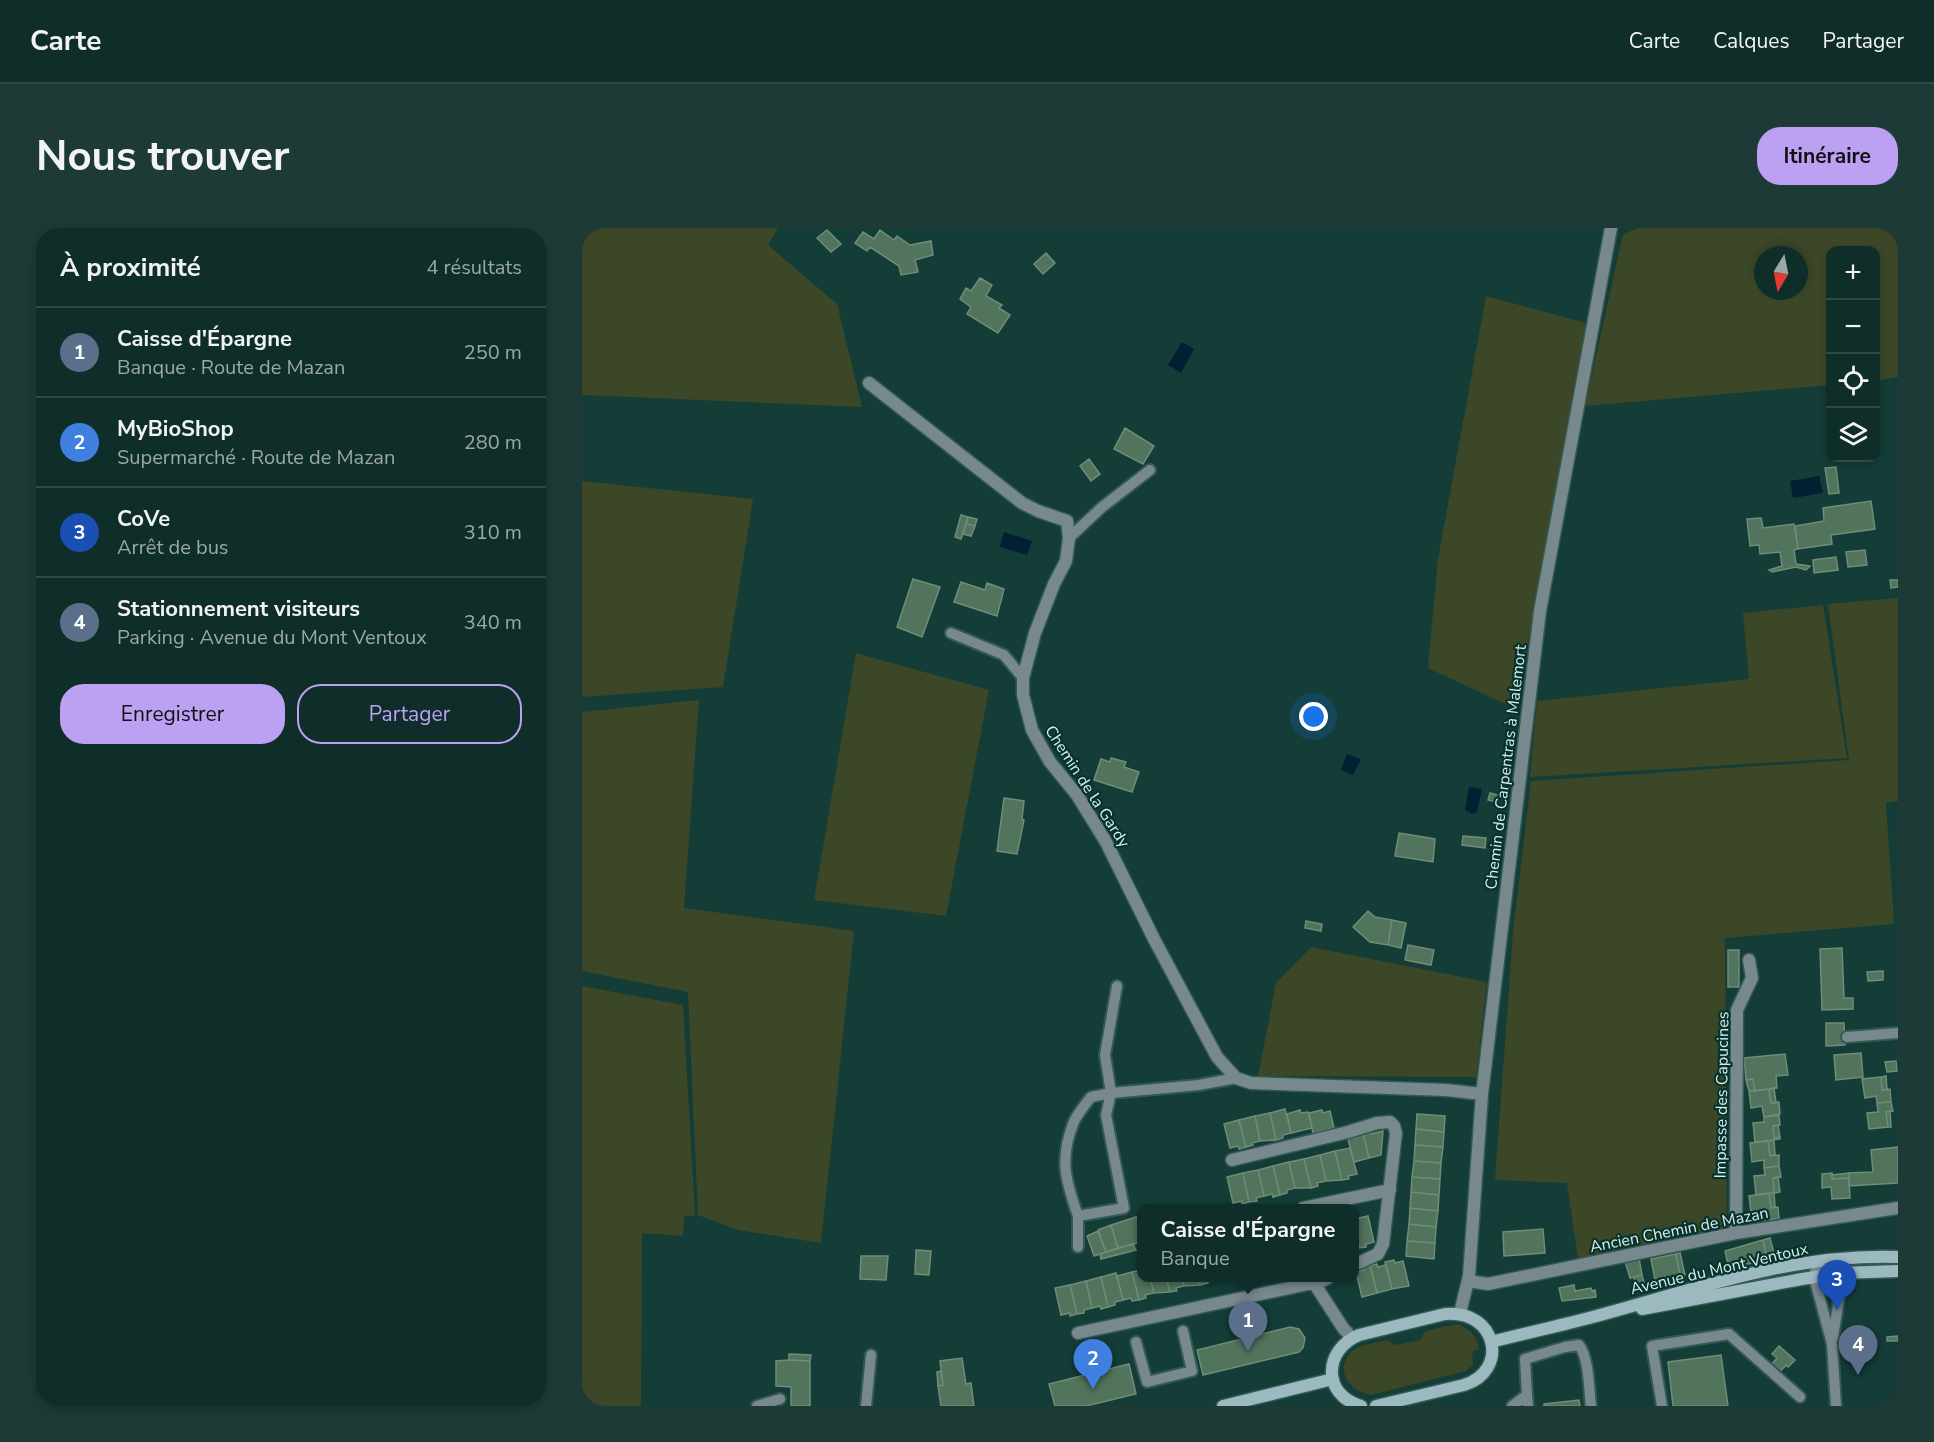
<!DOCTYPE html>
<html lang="fr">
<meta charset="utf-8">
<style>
body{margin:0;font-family:"Nunito Sans",sans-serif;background:#1d3a36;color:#f1f3f6}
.controls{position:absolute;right:18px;top:18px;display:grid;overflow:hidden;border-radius:12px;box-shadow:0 3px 9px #0003}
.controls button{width:54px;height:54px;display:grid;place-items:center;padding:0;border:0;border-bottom:2px solid #2f4a47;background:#0f2e2a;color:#f1f3f6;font:30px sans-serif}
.compass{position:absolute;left:1172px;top:18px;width:54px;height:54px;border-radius:50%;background:#0f2e2a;box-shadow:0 3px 9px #0003;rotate:190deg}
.you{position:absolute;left:732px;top:489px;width:21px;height:21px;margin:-15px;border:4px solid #fff;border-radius:50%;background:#1a73e8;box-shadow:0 0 0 9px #1a73e833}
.badge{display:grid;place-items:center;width:39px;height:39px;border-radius:50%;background:#bca0f2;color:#fff;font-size:20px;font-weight:700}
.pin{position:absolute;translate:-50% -50px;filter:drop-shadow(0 2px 3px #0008)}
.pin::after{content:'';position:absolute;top:32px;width:21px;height:18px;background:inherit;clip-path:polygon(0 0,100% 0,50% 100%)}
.popup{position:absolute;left:555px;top:976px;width:222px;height:78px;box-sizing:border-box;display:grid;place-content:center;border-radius:12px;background:#0f2e2a;filter:drop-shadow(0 2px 4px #0005);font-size:20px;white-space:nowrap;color:#9ba8a8}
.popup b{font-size:22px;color:#f1f3f6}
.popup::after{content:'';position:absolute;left:50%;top:100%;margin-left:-12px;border:12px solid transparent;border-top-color:#0f2e2a}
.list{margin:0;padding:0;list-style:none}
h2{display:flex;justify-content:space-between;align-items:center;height:78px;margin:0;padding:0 24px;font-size:26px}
h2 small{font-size:20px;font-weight:400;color:#9ba8a8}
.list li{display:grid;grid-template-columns:39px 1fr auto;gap:18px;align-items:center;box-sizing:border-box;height:90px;padding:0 24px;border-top:2px solid #2f4a47}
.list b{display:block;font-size:22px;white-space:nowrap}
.list p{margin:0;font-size:20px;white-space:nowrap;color:#9ba8a8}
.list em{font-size:20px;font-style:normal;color:#9ba8a8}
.actions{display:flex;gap:12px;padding:18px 24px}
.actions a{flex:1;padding:14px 0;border:2px solid #bca0f2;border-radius:24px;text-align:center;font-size:21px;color:#bca0f2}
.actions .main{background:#bca0f2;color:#111}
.icon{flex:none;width:33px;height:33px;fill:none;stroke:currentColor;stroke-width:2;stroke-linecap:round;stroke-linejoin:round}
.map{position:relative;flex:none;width:1316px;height:1178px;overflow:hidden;border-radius:24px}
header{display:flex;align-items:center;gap:36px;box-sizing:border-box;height:84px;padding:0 30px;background:#0f2e2a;border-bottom:2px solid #2f4a47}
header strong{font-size:28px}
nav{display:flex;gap:33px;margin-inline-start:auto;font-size:21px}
.intro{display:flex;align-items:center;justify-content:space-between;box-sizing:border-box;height:144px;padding:0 36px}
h1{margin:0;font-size:42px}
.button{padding:15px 27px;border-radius:24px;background:#bca0f2;color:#111;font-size:21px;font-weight:700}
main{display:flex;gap:36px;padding:0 36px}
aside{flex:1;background:#0f2e2a;border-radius:24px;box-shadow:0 3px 9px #0003}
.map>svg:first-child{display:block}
</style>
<header>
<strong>Carte</strong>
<nav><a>Carte</a><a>Calques</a><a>Partager</a></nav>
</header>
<div class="intro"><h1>Nous trouver</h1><a class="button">Itinéraire</a></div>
<main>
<aside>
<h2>À proximité<small>4 résultats</small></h2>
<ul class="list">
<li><span class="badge" style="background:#5c6f8a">1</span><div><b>Caisse d'Épargne</b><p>Banque · Route de Mazan</p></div><em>250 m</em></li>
<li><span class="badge" style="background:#3f7fe0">2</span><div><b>MyBioShop</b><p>Supermarché · Route de Mazan</p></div><em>280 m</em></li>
<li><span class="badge" style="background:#1a4fb4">3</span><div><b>CoVe</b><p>Arrêt de bus</p></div><em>310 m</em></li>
<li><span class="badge" style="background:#5c6f8a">4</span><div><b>Stationnement visiteurs</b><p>Parking · Avenue du Mont Ventoux</p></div><em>340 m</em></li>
</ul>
<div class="actions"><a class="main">Enregistrer</a><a>Partager</a></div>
</aside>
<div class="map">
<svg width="1316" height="1178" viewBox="0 0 1316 1178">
<rect width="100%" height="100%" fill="#143d38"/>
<!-- green -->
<path fill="#3c4728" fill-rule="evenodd" d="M0 0H196L186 17 255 76 280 179 0 167Z
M1056 0H1316V149L1294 153V22H1248V157L1003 178 1041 6ZM1181 27H1217V63H1181Z
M904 68 1004 95 934 481 846 440 856 331Z
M0 253 171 271 141 459 0 469Z
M1316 370V573L1304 575 1312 696 1143 710 1145 1000 996 1031 985 955 913 952 931 704 949 553 1267 532 1246 376Z
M1241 377 1265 530 948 549 955 473 1167 451 1161 385Z
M274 425 407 462 364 688 232 672Z
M117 472 102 680 272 703 239 1015 156 1002 116 987 106 764 0 743V484Z
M729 719 905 754 894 849 676 848 694 755Z
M0 758 101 777 113 988H102L101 1008 60 1005 59 1178H17L0 1168Z
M876 1096C888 1102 895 1107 897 1121L890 1124 891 1137 884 1143 789 1167C772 1164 756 1150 764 1131 766 1127 769 1123 773 1121 782 1116 795 1115 805 1112L813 1117 839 1112 843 1103Z"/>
<!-- water -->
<path fill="#022034" d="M600 114 612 121 599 145 586 137Z
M1237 248 1241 265 1211 270 1208 253Z
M422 304 450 313 445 327 418 319Z
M765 526 779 531 771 547 759 542Z
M887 559 900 561 895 584 890 586 883 582Z"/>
<!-- building -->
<path fill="#52735c" stroke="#6f8d78" stroke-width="1.5" d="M245 2 259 16 249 24 235 10Z
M298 2 312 12 315 8 328 17 349 13 351 27 333 32 336 44 319 47 317 38 288 19 285 23 273 15 281 4 292 11Z
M464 25 473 35 461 46 452 36Z
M398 50 410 57 404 68 420 77 417 80 428 87 416 105 385 86 389 79 378 71 384 60 389 63Z
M543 200 572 218 561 236 532 221Z
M507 231 518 246 509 253 498 238Z
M1254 239 1257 265 1247 266 1243 240Z
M1289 273 1293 301 1249 307 1250 316 1216 321 1213 298 1242 293 1241 280Z
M379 287 386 289 379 311 373 309Z
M386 289 395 291 393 298 384 296Z
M1179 290 1181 300 1212 296 1216 321 1212 322 1214 336 1228 338 1224 342 1214 339 1190 344 1187 342 1200 338 1198 324 1178 326 1177 317 1168 318 1165 291Z
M384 296 393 298 389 308 381 306Z
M1283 322 1285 337 1266 339 1264 324Z
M1254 329 1256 342 1232 345 1231 332Z
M331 351 358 359 340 409 315 399Z
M1308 352H1316V359L1309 360Z
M379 354 403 362 405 355 422 361 415 388 372 374Z
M529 530 544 534 542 539 557 544 550 564 512 552 519 531 528 534Z
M908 565 916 567 915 574 906 572Z
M422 570 442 573 440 591 442 592 435 626 415 623Z
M817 605 853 611 851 634 813 628Z
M881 608 904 610 903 620 880 617Z
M786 683 793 689 810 692 806 717 788 714 771 699Z
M810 692 824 695 819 720 806 717Z
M724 693 740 696 739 703 723 700Z
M826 717 852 722 849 737 823 732Z
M1260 720 1262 770H1271V781L1240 782 1238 721Z
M1146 722H1157V759H1146Z
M1301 743V752L1286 753 1285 744Z
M1244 795H1262L1263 817 1244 818Z
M1279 825 1281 849 1254 852 1252 827Z
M1203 826 1206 847 1194 848 1195 860 1173 863 1171 851 1164 852 1162 830Z
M1314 833 1315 843 1305 844 1303 834Z
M1304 848 1305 862H1300L1299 849Z
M1299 849 1300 862 1308 861 1309 874 1295 875 1294 868 1283 870 1280 851Z
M1171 851 1173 863H1167L1164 852Z
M1192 860 1194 875H1189L1187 861Z
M1187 861 1189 875 1197 874 1198 886 1182 889 1180 878 1169 880 1167 863Z
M1309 874 1311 883 1304 884 1306 899 1287 901 1285 885 1296 884 1295 875Z
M703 881 709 905 701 907V910L694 912 688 885Z
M718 882 719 885 726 884 730 900 709 905 705 886Z
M740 882 741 885 748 883 752 900 731 905 727 885Z
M1308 883 1309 899H1306L1304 884Z
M688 885 694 912 678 913 673 888Z
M835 886 863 888 862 904 834 901Z
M1197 887 1198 897 1191 898 1192 910 1198 909V911L1173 914 1171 895 1182 894V889Z
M673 888 678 913 670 915 671 917 664 919 657 892Z
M657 892 664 919 657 921 656 918 648 920 642 896Z
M1196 897 1198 909 1192 910 1191 898Z
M834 901 862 904 861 919 833 917Z
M788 903 789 906 801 903 799 927 787 930 781 905Z
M781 905 787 930 772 934 766 911 775 909 774 906Z
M1192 912 1193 927 1188 928 1186 913Z
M1186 913 1188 928 1197 927V938L1182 940V932L1170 934 1168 915Z
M833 917 861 919 859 935 832 933Z
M1316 919V955L1267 958V945L1291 944 1289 922Z
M768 920 775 946 766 948 767 951 760 952 753 923Z
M753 923 760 952 744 953 738 927Z
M738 927 744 953 735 955 736 958 729 960 722 931Z
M722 931 729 960H713L707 934Z
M832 933 859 935 858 951 830 949Z
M707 934 713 960 705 962V965L698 967 691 938Z
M691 938 698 967 691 969 690 966 682 968 676 942Z
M1197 938 1199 949 1191 950 1192 965 1174 967 1172 948 1183 947 1182 940Z
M676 942 682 968 674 970 675 973 667 974 661 945Z
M661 945 667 974 660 976V973L651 975 645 949Z
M1250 945V951L1267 950 1268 970 1250 971 1249 959 1240 960V946Z
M1267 945V950L1250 951V947Z
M830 949 858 951 857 967 829 964Z
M1196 949 1198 964 1192 965 1191 950Z
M829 964 857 967 856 983 828 980Z
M1187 965 1189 980 1196 979 1197 991 1182 992 1181 984 1169 985 1167 968Z
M1187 965H1192L1193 979 1189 980Z
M828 980 856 983 854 999 827 996Z
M560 987V1014L536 1020 529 997Z
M786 988 792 1014 784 1016V1019L777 1020 772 991Z
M827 996 854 999 853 1015 825 1013Z
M529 997 536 1020 524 1024 516 1002Z
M772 1000 777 1020 772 1022Z
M961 1001 963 1025 922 1028 921 1004Z
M516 1003 524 1024 512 1028 505 1008Z
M1188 1010 1193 1029 1185 1031 1181 1012Z
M1181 1012 1185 1031 1147 1041 1143 1023Z
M825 1013 853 1015 852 1031 824 1028Z
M551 1016 554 1022 519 1031 518 1026Z
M334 1022 349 1023 347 1047 333 1046Z
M1098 1025 1103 1047 1098 1048 1094 1026Z
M1094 1026 1098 1048 1073 1052 1069 1031Z
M279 1028H306L304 1052 278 1051Z
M1057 1030 1060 1047 1048 1050 1043 1033Z
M812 1032 813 1035 821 1033 827 1058 810 1061 803 1034Z
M795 1036 796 1039 804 1037 810 1061 795 1065 788 1037Z
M788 1037 795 1065 780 1069 774 1044 782 1042 781 1039Z
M560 1042V1050H568L572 1065 563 1067 564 1070 557 1072 550 1044Z
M550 1044 557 1072 550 1073 549 1070 541 1072 535 1048Z
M534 1045 541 1072 533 1074V1077L526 1079 519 1049Z
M1060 1047 1063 1058 1054 1061 1052 1049Z
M519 1049 526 1079 519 1081 518 1078 510 1080 504 1053Z
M568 1050H584L588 1064 572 1065Z
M584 1050H600L602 1058 594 1060 595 1063 588 1064Z
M600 1050H617L618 1057 602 1058Z
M617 1050H633L625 1052 626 1055 618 1057Z
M504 1053 510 1080 502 1082V1085L495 1086 488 1057Z
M488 1057 495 1086 488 1088V1085L479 1087 473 1060Z
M992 1057 993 1063 1009 1060 1010 1063 1013 1062 1014 1069 980 1073 977 1060Z
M708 1099 717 1101 723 1110 721 1120 717 1124 621 1147 615 1122Z
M1316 1108V1113H1305V1109Z
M1197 1118 1213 1132 1206 1139 1204 1137 1196 1146 1188 1138 1195 1130 1190 1126Z
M207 1126 229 1127 228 1133 207 1132Z
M1139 1127 1146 1178H1091L1086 1134Z
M380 1130 384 1156 389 1155 392 1178H359L356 1158 361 1157 358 1133Z
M207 1132 228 1133V1178H209V1159L194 1158V1133Z
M547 1136 554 1166 504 1178H473L467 1156Z
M359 1143 361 1157 356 1158 355 1144Z
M997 1172 998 1178H962V1176Z"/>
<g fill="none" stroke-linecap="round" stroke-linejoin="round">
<!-- lane casing -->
<g stroke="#335954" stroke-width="14">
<path id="lane" d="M487 310 519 280 568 242
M369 405 422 427 441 450
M535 758 523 827 529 865 509 869C503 877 494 887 491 896 477 932 484 954 496 988L542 980 524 887 529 865 617 857 654 850
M1265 809 1316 805
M496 988V1019
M1251 1110 1260 1050 1259 1045 1255 1041
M554 1114 565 1154 610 1143 601 1103
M945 1167 943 1131 983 1119 997 1117C1007 1130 1007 1162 1009 1178
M175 1178 198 1171
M284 1178 289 1127
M930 1178 945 1167 946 1178
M1080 1178 1070 1118 1147 1106 1218 1169
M1254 1178 1250 1116 1232 1049 1234 1040 1255 1037"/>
</g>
<!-- street casing -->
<g stroke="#335954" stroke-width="15">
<path id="street" d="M287 155 440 275 456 283 485 293 487 310 484 333 472 356 453 405 441 450V467L450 502 468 534 495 567 524 614 572 711 635 829 654 850 669 855 864 862 900 866
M650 932 766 904 795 895 808 894 812 898 814 905 801 1016 796 1026 772 1037
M721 980 808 962
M1154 1005 1155 782 1170 750 1167 732
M886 1053 906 1056 1154 1005 1316 980
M732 1055 761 1100 770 1110
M878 1085 887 1048 900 866 958 383 1029 0
M496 1105 740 1053 746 1050"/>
</g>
<!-- secondary casing -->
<g stroke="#335954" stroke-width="15">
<path id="secondary" d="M1060 1081 1220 1051 1259 1045 1316 1043
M909 1114C940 1106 972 1099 1003 1091 1106 1064 1208 1025 1316 1029
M641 1178 751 1151
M779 1178C740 1167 741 1122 777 1107L863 1086C915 1081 928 1143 882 1157L794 1178"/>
</g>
<!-- lane -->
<use href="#lane" stroke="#78898d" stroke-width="10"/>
<!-- street -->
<use href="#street" stroke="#78898d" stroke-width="12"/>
<!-- secondary -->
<use href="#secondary" stroke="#9cb9bf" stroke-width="12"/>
</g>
<g text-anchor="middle" stroke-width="4.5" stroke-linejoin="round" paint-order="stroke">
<!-- street labels -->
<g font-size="16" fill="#d7ede9" stroke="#07332e">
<text transform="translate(923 539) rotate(-83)" y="6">Chemin de Carpentras à Malemort</text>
<text transform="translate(506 558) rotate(57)" y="6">Chemin de la Gardy</text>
<text transform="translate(1139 867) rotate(-89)" y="6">Impasse des Capucines</text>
<text transform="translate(1097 1001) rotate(-11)" y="6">Ancien Chemin de Mazan</text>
<text transform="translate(1137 1040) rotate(-13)" y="6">Avenue du Mont Ventoux</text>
</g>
</g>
</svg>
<div class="controls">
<button>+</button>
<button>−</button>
<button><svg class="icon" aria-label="locate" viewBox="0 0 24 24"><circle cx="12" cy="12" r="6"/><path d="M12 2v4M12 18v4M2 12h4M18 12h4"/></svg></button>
<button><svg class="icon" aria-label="layers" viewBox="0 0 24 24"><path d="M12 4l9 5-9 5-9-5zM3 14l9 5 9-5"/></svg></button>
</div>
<svg class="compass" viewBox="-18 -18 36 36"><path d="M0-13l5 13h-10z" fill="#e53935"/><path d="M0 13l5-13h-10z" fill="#9ba8a8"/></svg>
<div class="you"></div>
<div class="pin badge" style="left:666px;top:1123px;background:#5c6f8a">1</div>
<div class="popup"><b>Caisse d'Épargne</b>Banque</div>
<div class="pin badge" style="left:511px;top:1161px;background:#3f7fe0">2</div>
<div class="pin badge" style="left:1255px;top:1082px;background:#1a4fb4">3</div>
<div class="pin badge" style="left:1276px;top:1147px;background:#5c6f8a">4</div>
</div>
</main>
